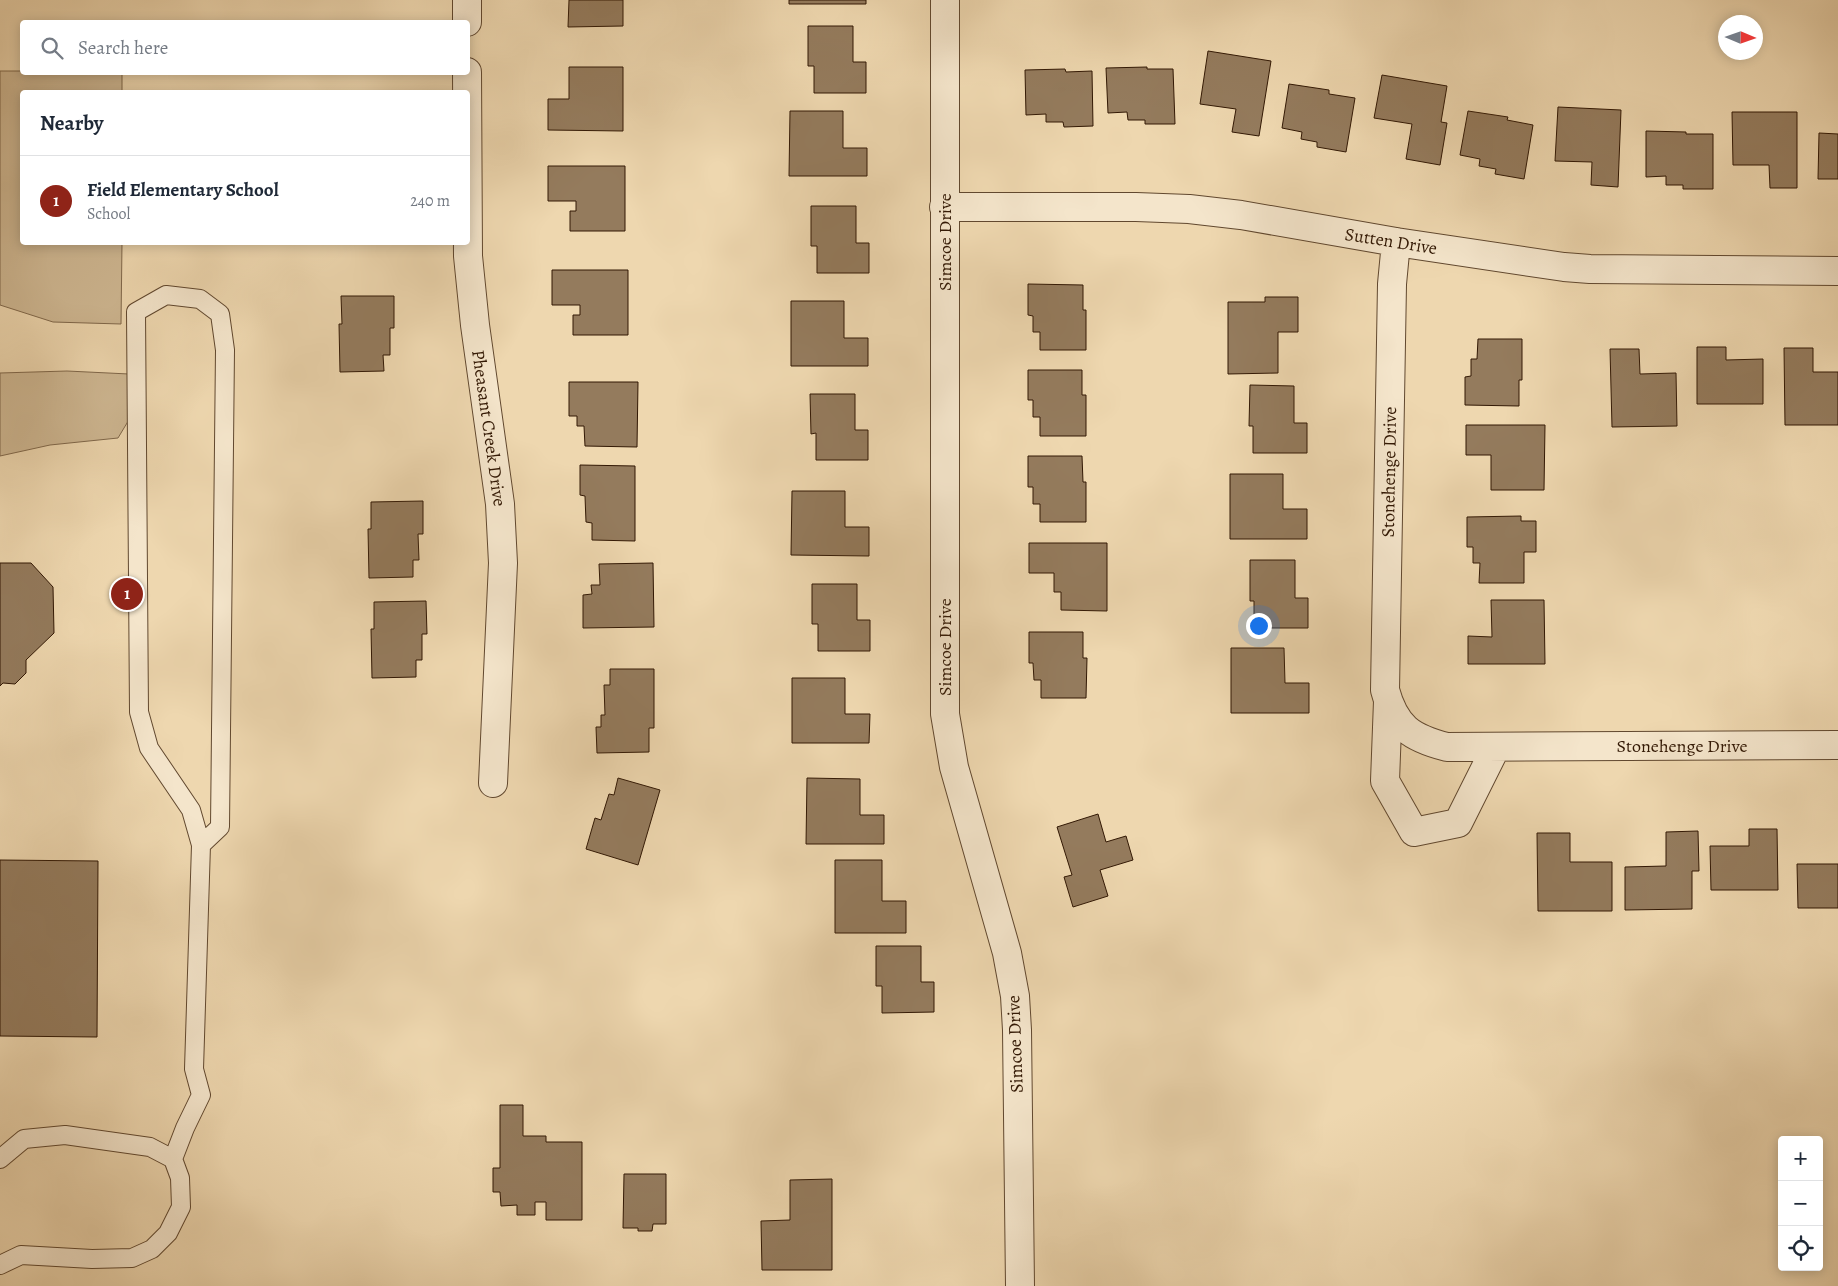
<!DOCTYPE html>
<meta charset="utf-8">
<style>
body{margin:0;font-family:Alegreya,serif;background:#f6f6f7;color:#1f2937}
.controls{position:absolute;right:15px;bottom:15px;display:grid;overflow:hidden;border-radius:5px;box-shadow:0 2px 12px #0003}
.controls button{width:45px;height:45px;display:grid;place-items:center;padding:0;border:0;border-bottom:1px solid #e0e1e3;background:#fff;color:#1f2937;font:25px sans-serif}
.compass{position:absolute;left:1718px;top:15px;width:45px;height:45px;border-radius:50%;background:#fff;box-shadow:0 2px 12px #0003;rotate:92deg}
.you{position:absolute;left:1258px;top:625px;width:18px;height:18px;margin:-12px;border:4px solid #fff;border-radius:50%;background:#1a73e8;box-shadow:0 0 0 8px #1a73e833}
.badge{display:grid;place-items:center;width:32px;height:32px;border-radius:50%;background:#8f2418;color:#fff;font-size:16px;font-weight:700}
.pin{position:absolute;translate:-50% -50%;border:2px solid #fff;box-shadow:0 1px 5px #0006}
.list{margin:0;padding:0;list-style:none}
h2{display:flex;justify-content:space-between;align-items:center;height:65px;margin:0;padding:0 20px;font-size:21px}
h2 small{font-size:16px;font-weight:400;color:#747a83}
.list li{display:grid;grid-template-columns:32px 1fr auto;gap:15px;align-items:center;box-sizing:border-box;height:90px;padding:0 20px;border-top:1px solid #e0e1e3}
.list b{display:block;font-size:19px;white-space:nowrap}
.list p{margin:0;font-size:16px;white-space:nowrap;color:#747a83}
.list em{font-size:16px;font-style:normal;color:#747a83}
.icon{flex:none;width:28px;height:28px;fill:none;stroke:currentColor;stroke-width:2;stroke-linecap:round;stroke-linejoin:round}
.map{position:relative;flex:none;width:1838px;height:1286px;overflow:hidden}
.search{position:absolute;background:#fff;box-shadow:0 2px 12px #0003;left:20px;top:20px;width:450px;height:55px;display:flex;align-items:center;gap:12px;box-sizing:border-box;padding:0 18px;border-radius:5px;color:#747a83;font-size:19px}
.panel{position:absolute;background:#fff;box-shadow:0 2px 12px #0003;left:20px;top:90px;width:450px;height:155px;border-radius:5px}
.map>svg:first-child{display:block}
</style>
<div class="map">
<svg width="1838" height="1286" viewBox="0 0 1838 1286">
<rect width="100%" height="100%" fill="#eed7af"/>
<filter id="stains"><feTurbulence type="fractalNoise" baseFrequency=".004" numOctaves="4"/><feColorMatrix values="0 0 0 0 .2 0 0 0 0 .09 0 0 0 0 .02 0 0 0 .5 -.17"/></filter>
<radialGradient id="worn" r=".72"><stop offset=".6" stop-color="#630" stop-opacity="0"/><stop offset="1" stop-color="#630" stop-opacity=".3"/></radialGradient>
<!-- green -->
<path fill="#ceb792" stroke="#80684b" d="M0 71H22V72L122 73V92H22V242L122 243 121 324 53 322 0 305Z
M67 371 129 374 139 403 118 438 50 445 0 456V373Z"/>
<!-- building -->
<path fill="#947b5d" stroke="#321804" d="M569 0H623V26L568 27Z
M789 0H866V4H789Z
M808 26H853V62H866V93H814V66H808Z
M1208 51 1271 61 1259 136 1232 132 1236 109 1200 104Z
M569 67H623V131L548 130V99H569Z
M1147 67V69H1173L1175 124H1145V120H1128L1127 112 1108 113 1106 68Z
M1065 69 1066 72 1092 71 1093 126 1064 127 1063 122H1046V114L1026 115 1025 70Z
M1382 75 1447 86 1441 122 1447 123 1440 165 1406 159 1412 124 1374 118Z
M1289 84 1329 90V94L1355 98 1346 152 1317 147V142L1301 139 1302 132 1282 128Z
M1558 107 1621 110 1618 187 1591 185 1592 162 1555 161Z
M790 111H843V148H867V176H789Z
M1468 111 1508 117 1507 120 1533 125 1524 179 1495 174 1496 169 1479 166 1480 159 1460 155Z
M1732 112H1797V188H1770L1769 165H1733Z
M1646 131 1686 132V134H1713V189H1683V185H1666V176L1646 177Z
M1819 133 1838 134V179H1818Z
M548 166H625V231H570V211H576V201H548Z
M811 206H856V243H869V273H817V246H811Z
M552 270H628V335H573V315H580V305H552Z
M1028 284 1083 285V310H1086V350H1040V332H1033V316L1028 315Z
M341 296H394V328H390V355H383L384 371 340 372 339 324H342Z
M1265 297H1298V332H1278V373L1228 374V302H1265Z
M791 301H844V338H868V366H791Z
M1478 339H1522V380H1519V406L1465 405V377L1471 376V359H1477Z
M1697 347H1726V360L1763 359V404H1697Z
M1784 348H1813V372H1838V425H1785Z
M1610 349H1639L1640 374 1676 373 1677 426 1612 427Z
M1028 370H1082V395H1086V436H1040V417H1033V400H1028Z
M569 382H638L637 447 585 446 584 426H577V416H569Z
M1250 385 1294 386V423H1307V453H1253V426H1249Z
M810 394H855V430H868V460H816V433L811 434Z
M1466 425H1545L1544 490H1491V455H1466Z
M1028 456H1082L1083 482H1086V522H1040V504H1033V487H1028Z
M580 465 635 466V541L592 540V523L586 522 585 496 580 495Z
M1230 474H1283V509H1307V539H1230Z
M792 491H845V527H869V556L791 555Z
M423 501V534H418L419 560H413V577L369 578 368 529H371V502Z
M1521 516V521H1536V552H1524V583H1479L1480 563H1473V547H1467V517Z
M1029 543H1107V611L1061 610V592H1054V573H1029Z
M1250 560H1295V598H1308V628H1254V601H1250Z
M0 563H31L53 587 54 633 26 660V673L15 684 3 683 0 686Z
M653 563 654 627 583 628V595L592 594 591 585H600L599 564Z
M812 584H857V620H870V651H818V624H812Z
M1491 600H1544L1545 664H1468V636L1492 637Z
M426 601 427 634H422V660H416V677L372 678 371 629H374V602Z
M1029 632H1083V658H1087L1086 698H1041V680H1034L1033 663H1029Z
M1231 648H1284L1285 683H1309V713H1231Z
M610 669H654V728H649V752L597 753 596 727H601V715H605L604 685H610Z
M792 678H845V714H870L869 743H792Z
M618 778 660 790 638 865 586 849 595 818 601 820 609 794 614 795Z
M807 778 860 779V815H884V844H806Z
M1098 814 1106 842 1126 836 1133 860 1100 870 1108 896 1073 907 1064 877 1072 875 1057 827Z
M1749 829H1777L1778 890H1711L1710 846H1749Z
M1698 831 1699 871H1692V909L1625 910V867L1666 866V832Z
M1537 833H1570V862H1612V911H1538Z
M0 860 98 861 97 1037 0 1036Z
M835 860H882V901H906V933H835Z
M1797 864H1838V908H1798Z
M876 946H921V982H934V1012L882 1013V986H876Z
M500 1105H523V1136H546V1142H582V1220H546V1202H535V1215H517V1205L501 1206 500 1192H493V1168H500Z
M624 1174H666V1224H653L652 1231H638V1228H623Z
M832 1179V1270H762L761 1221 790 1220V1180Z"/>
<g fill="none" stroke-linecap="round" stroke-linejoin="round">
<!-- service casing -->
<g stroke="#61482f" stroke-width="20">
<path id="service" d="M0 1159 24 1139 65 1135 150 1147 173 1159 180 1178 181 1207 168 1233 152 1249 132 1258 92 1259 21 1255 0 1265
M173 1159 185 1128 201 1095 194 1069 201 845 191 810 149 748 139 712 136 312 166 295 200 299 220 314 225 350 220 827 201 845"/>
</g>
<!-- minor casing -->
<g stroke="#61482f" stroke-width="30">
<path id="minor" d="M467 0V22
M945 0V714L954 767 1007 953 1015 996 1017 1030 1020 1286
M467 72 468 256 475 325 500 504 503 563 493 783
M944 207H1136L1189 209 1241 215 1396 242 1564 267 1590 269 1838 271
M1396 242 1392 284 1385 690C1395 727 1411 738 1447 747L1838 745
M1388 701 1385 781 1414 832 1458 823 1496 747"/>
</g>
<!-- service -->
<use href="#service" stroke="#f4e5cb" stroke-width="18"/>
<!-- minor -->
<use href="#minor" stroke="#f4e5cb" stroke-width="28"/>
</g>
<g text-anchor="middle" stroke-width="4" stroke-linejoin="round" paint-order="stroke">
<!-- street labels -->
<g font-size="18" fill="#321804" stroke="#f4e5cb">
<text transform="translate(1391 241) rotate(9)" y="6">Sutten Drive</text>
<text transform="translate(945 242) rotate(-90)" y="6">Simcoe Drive</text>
<text transform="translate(489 428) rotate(82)" y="6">Pheasant Creek Drive</text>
<text transform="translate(1389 472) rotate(-89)" y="6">Stonehenge Drive</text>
<text transform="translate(945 647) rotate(-90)" y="6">Simcoe Drive</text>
<text x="1682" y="752">Stonehenge Drive</text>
<text transform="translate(1015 1044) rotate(-92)" y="6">Simcoe Drive</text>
</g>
</g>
<rect width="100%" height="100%" filter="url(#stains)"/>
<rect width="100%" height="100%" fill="url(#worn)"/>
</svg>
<div class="controls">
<button>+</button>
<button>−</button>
<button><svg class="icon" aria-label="locate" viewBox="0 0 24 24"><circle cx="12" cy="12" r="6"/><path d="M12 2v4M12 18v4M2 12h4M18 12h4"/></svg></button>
</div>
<svg class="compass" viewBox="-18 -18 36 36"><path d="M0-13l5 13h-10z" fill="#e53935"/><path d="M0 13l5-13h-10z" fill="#747a83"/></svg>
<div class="you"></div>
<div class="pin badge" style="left:127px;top:594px">1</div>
<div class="search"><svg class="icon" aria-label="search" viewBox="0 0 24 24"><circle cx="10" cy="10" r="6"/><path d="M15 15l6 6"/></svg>Search here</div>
<section class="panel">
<h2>Nearby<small></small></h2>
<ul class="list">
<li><span class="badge">1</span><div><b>Field Elementary School</b><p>School</p></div><em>240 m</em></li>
</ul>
</section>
</div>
